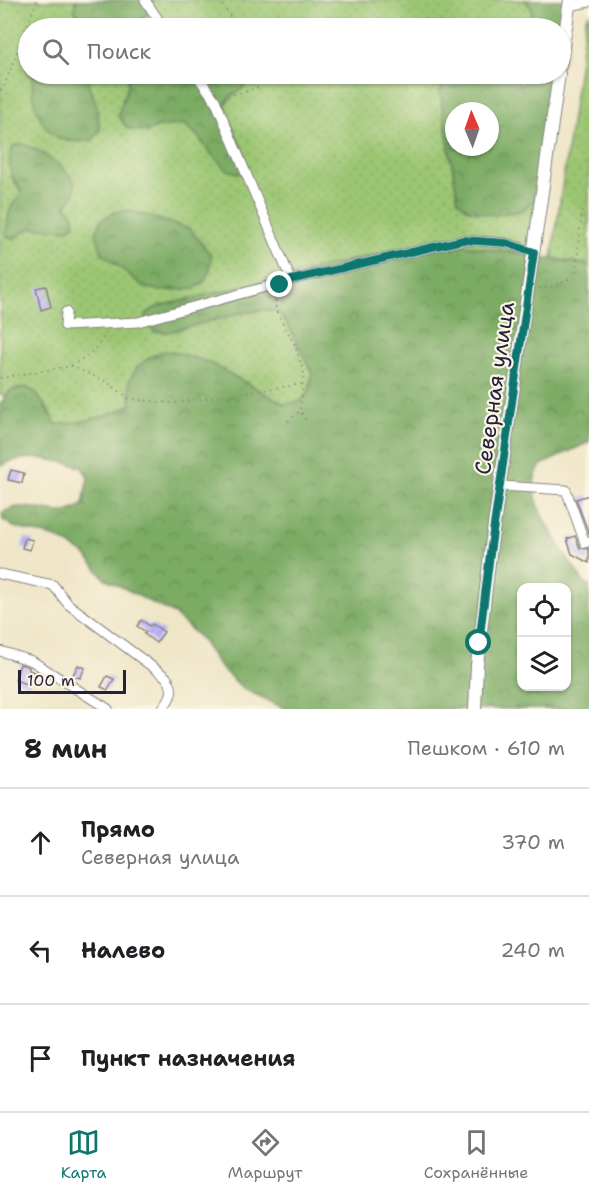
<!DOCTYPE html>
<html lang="ru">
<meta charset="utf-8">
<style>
body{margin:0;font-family:"Shantell Sans",sans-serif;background:#f6f6f6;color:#202124}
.controls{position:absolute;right:18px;bottom:18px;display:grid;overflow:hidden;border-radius:12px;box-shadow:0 2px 4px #0004}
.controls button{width:54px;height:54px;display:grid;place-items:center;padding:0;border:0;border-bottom:2px solid #e0e0e0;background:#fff;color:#202124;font:30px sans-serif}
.compass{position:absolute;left:445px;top:102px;width:54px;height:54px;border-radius:50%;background:#fff;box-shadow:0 2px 4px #0004;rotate:358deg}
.scale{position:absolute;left:18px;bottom:15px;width:108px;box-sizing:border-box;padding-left:6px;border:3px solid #22223b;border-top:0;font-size:16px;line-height:21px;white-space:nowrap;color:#22223b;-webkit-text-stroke:4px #fcf5e5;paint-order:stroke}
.stop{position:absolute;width:18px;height:18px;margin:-14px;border:4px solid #0f766e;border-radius:50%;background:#fff}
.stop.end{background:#0f766e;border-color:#fff;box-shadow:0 2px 6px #0008}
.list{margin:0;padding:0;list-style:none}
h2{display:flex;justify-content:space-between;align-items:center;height:78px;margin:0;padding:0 24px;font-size:26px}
h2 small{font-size:20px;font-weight:400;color:#757577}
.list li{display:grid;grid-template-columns:39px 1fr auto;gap:18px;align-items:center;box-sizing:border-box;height:108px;padding:0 24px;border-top:2px solid #e0e0e0}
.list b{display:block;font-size:22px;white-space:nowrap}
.list p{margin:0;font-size:20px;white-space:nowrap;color:#757577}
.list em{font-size:20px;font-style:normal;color:#757577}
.icon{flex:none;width:33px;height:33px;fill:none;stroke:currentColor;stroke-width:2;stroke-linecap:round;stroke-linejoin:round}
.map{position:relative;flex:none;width:589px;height:709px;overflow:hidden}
.search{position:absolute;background:#fff;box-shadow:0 2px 4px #0004;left:18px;right:18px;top:18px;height:66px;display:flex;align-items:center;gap:15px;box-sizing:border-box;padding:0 21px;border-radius:33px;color:#757577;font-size:22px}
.sheet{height:402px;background:#fff}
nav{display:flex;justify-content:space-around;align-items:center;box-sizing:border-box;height:84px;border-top:2px solid #e0e0e0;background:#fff;font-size:16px;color:#757577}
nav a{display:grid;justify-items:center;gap:3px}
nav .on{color:#0f766e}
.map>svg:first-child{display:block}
</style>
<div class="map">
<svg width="589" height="709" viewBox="0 0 589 709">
<defs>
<pattern id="grass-dots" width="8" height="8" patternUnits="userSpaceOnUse" patternTransform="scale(1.5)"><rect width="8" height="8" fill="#9bc672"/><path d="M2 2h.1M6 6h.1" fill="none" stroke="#85aa64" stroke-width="1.8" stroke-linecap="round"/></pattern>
<pattern id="forest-crowns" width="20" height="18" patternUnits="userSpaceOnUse" patternTransform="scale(1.5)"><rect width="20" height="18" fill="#7cab64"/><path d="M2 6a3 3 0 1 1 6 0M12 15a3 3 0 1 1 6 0" fill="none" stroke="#658b54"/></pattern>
<pattern id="building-hatch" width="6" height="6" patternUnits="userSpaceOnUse" patternTransform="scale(1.5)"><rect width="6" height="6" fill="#bfb5fa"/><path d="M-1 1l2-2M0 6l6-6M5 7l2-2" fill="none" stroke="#a49bd7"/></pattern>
</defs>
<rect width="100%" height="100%" fill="#fcf5e5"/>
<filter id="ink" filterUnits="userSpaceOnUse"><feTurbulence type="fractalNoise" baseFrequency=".0167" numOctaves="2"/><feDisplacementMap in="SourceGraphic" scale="12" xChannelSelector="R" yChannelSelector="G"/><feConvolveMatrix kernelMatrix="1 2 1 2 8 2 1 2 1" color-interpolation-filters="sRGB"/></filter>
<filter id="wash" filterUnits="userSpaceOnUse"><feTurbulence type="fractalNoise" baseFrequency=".008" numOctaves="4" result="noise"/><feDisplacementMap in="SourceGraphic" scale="24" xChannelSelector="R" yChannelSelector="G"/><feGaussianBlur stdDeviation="1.35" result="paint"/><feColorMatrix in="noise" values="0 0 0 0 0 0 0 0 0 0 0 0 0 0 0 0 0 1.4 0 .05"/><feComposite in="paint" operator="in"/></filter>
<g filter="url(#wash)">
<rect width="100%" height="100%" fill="#efe6c8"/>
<!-- grass -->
<path fill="url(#grass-dots)" stroke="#5e7456" stroke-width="1.5" fill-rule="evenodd" d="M0 0H76L75 2 97 24C111 26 133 30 144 18 148 13 150 5 153 0H408L421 2 425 0H525L532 9 531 28H220C202 20 163 24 144 28H28V74H33L32 81 79 142 92 140 100 130 96 104 88 84 89 74H127L128 86 122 100 146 132 158 127 184 124 197 135 212 155 228 117 225 105 230 97 242 89 253 74H446L440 92 458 200 536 199 553 74H556L529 254 461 245 374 255 157 307 240 313 266 310 278 312 288 325 312 373 309 392 300 402 284 404 210 363 129 381 131 405C105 418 85 422 56 424L46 407 10 391 6 397 0 394ZM34 148 75 188 66 206 67 229 29 228 21 233 12 205 19 199 21 191 11 176Z
M589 14V265L552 258 586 18Z
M512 74H529V81L519 86Z"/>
<!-- forest -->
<path fill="url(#forest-crowns)" stroke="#4f6650" stroke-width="1.5" fill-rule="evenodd" d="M76 0H153C150 5 148 13 144 17 133 32 99 27 85 20 80 18 78 14 74 10Z
M525 0H563L559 28H531L532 9Z
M190 23H209L220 28H144Z
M33 74H89L88 84 96 104 100 129 93 140C82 142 69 143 59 138 38 127 30 95 33 74Z
M127 74H253L242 89 230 97 225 105 228 117 244 153 247 168 241 174 227 170 212 155 197 135 184 124 158 127 146 132 127 128 118 115 128 86Z
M446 74H512L520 86 529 81V74H553L536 199 521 211 494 215 469 210 458 200 440 92ZM454 111H490V147H454Z
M23 144C36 149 78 172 75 189 74 194 69 201 66 206L73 214 75 225 68 229 29 228 14 239 6 236C7 226 7 213 13 204 17 199 19 199 21 191 10 173 6 167 13 146Z
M128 210 190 229 211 255 210 270 203 283 195 288 161 291 144 287 102 253 96 233 101 220 115 212Z
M461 245 589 265V442L541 465C539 469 536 473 535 478 528 504 570 561 584 583L589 585V709H286L244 689 220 667 199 637 174 614 104 578 85 554 57 538 14 527 3 520 2 514C18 499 44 513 64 512 70 512 77 508 83 505L88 477 82 467C55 460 26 452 0 466V404L10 391 25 387 36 392 56 424C85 422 105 418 131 405L129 381 137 367 152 356 165 351 179 353 210 363 284 404 300 402 309 392 312 373 288 325 278 312 266 310 240 313 169 332H155L147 324 146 314 157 307 172 303 374 255ZM522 588H566V686H522Z"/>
<g id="blocks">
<!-- building -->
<path fill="url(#building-hatch)" d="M46 286 51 307 41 310 36 288Z
M11 470 24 473 22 483 8 480Z
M589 495V534L576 499Z
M575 536 580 548 589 549V563L572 554 567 539Z
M25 538 33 540 30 550 22 548Z
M141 620 150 626 152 624 164 632 156 643 144 634 146 632 137 626Z
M20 664 29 667V670L34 672 29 685 15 680Z
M78 665 85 668 80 678 73 675Z
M107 676 114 679 108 690 101 687Z"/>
</g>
</g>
<g filter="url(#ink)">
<use href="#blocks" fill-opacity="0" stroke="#888482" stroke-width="1.5"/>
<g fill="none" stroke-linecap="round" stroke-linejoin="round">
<!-- minor casing -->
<g stroke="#888482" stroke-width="11">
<path id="minor" d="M145 0 164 28
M569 6 589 2
M196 74 215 100 291 280
M66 312 65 326 138 322 291 280 463 240 506 243 534 252
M501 486 566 490 585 543 589 541
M0 574 53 585 68 604 166 677C176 690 171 698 162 709
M0 651 32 661 108 709"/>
</g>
<!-- major casing -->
<g stroke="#888482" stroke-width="14">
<path id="major" d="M560 66 570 0
M475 709 477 665 491 546 559 74"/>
</g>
<!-- path -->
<path stroke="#888482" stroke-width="1.5" stroke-dasharray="1.5 4.5" stroke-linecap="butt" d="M220 0 237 28
M0 90 3 89 37 0
M222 98 257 88 260 79V74
M539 288C553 289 566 282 576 273L582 210
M275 294 276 311 295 345 304 374 300 411 306 420
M71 366C87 356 99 348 107 331
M0 378 71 366 107 382 130 399 174 403 303 384
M288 421 299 412"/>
<!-- minor -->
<use href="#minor" stroke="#fff" stroke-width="9"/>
<!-- major -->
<use href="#major" stroke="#fff" stroke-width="12"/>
</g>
</g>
<g fill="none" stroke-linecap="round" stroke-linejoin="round" filter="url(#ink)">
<!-- route -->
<path stroke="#0f766e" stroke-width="8" d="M280 285 291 280 463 240 506 243 534 252 491 546 479 643"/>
</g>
<g text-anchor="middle" stroke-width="4.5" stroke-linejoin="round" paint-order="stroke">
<!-- street labels -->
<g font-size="22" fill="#22223b" stroke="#fcf5e5">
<text transform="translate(494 388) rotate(-82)" y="8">Северная улица</text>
</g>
</g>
</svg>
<div class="controls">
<button><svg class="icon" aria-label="locate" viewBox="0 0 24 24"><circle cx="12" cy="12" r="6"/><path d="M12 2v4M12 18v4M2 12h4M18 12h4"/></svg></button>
<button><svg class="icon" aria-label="layers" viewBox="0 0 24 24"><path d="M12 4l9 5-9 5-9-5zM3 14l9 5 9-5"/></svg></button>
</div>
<svg class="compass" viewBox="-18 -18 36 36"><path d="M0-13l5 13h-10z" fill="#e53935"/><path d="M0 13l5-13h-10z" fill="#757577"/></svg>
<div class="scale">100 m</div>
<div class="stop" style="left:479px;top:643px"></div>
<div class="stop end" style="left:280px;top:285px"></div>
<div class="search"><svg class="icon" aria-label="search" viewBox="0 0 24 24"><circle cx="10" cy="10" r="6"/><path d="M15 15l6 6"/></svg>Поиск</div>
</div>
<section class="sheet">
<h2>8 мин<small>Пешком · 610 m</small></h2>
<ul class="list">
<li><svg class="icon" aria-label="ahead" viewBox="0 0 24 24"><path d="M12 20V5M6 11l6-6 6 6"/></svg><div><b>Прямо</b><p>Северная улица</p></div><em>370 m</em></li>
<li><svg class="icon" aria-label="left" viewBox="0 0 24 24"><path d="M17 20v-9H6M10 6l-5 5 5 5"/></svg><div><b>Налево</b></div><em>240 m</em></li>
<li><svg class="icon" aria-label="arrive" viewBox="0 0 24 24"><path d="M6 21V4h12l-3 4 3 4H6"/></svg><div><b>Пункт назначения</b></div></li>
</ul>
</section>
<nav>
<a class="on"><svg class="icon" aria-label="map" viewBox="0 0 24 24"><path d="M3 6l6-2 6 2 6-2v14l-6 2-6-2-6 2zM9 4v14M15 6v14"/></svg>Карта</a>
<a><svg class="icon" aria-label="directions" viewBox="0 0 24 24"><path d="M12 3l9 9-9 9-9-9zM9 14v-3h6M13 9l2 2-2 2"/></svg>Маршрут</a>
<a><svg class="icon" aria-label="saved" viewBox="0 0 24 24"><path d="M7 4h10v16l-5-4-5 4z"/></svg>Сохранённые</a>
</nav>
